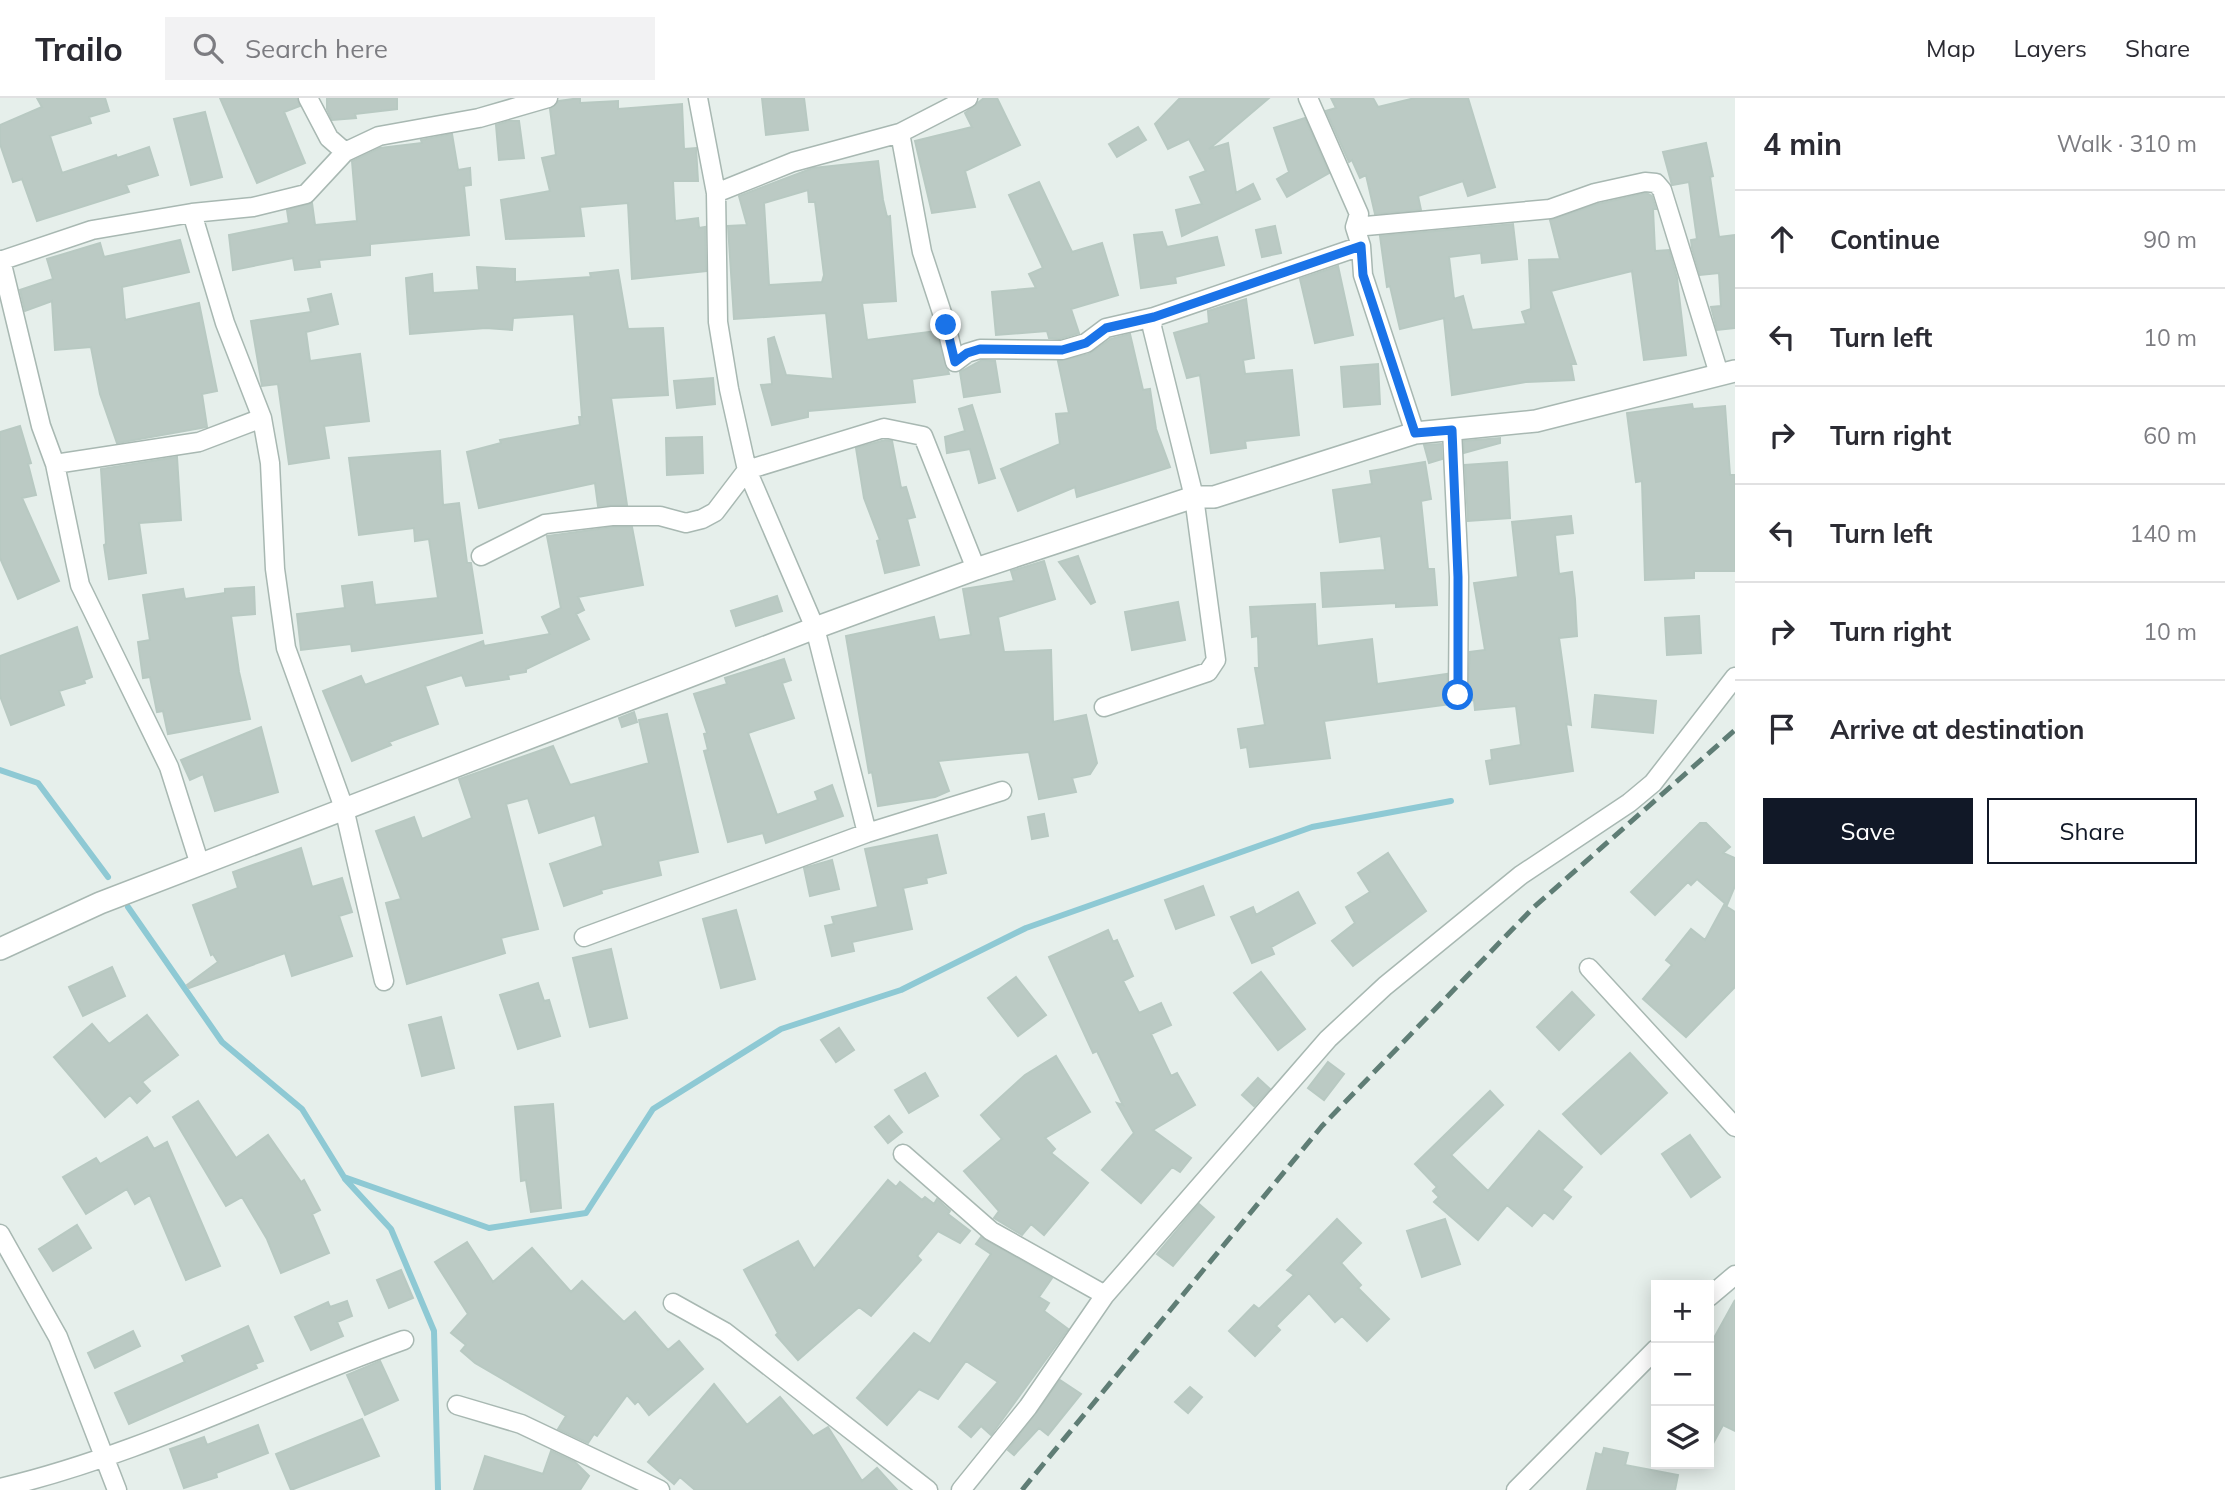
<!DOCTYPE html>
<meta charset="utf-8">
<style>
body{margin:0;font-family:Mulish,sans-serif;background:#f2f2f3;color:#2b2b33}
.controls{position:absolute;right:21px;bottom:21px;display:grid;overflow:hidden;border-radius:0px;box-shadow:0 4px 18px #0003}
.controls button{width:63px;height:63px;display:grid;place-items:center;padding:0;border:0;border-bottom:2px solid #e1e1e2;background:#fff;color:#2b2b33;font:35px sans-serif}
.stop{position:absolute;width:21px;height:21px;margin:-16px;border:5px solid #1a73e8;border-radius:50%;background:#fff}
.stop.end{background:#1a73e8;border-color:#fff;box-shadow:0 2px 7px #0008}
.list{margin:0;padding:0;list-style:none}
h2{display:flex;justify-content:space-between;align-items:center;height:91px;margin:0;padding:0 28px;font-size:30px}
h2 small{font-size:23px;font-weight:400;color:#7c7c81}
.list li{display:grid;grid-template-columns:46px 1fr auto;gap:21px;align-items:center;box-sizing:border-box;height:98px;padding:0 28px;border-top:2px solid #e1e1e2}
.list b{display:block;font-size:26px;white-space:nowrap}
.list em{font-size:23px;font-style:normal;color:#7c7c81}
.actions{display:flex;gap:14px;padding:21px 28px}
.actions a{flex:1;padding:16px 0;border:2px solid #111827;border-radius:0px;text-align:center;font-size:24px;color:#111827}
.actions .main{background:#111827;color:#fff}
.icon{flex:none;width:38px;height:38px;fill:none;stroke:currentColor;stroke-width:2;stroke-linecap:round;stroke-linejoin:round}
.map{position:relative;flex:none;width:1735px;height:1392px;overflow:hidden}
header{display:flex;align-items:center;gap:42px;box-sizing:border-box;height:98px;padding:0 35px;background:#fff;border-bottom:2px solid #e1e1e2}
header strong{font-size:33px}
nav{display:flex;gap:38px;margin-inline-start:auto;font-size:24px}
.search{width:490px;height:63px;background:#f2f2f3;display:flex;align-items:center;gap:18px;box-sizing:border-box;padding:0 24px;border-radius:0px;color:#7c7c81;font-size:26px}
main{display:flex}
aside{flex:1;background:#fff}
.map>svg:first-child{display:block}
</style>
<header>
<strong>Trailo</strong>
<div class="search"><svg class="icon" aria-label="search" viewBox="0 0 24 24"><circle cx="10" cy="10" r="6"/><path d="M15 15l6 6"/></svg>Search here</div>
<nav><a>Map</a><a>Layers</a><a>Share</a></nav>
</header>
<main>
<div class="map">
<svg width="1735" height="1392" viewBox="0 0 1735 1392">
<rect width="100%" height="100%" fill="#e6efeb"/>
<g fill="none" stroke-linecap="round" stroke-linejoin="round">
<!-- stream -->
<path stroke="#8ec9d4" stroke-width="6" d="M0 672 38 685 108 779
M128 809 222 944 302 1011 344 1079 489 1130 586 1115 653 1011 781 931 901 892 1026 830 1312 729 1451 703
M345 1081 391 1131 434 1233 438 1392"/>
</g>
<!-- building -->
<path fill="#bbcac4" stroke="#b8c9c2" stroke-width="2" fill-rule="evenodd" d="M37 0H105L109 13 89 19 91 25 50 38 62 75 116 57 117 60 149 49 158 77 126 87 129 94 37 123 22 81 13 84 0 46V27L42 9Z
M220 0H297L300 8 284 14 305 65 257 85Z
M327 0H397V11L355 16 356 20 332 22 327 11Z
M580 0V5L618 3V11L682 6 684 51 696 50 698 83H673L675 123 698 120 699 130 705 129 706 173 632 181 628 105 580 109 584 138 506 141 501 102 550 93 542 60 556 57 550 11 559 3Z
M762 0H804L808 32 766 37Z
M984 0H997L1020 47 965 73 975 109 932 115 915 43 972 29 965 15Z
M1180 0H1269L1209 51 1228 45 1236 95 1253 86 1260 101 1182 138 1176 112 1202 106 1190 79 1206 73 1189 41 1168 51 1155 26Z
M1331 0H1373L1378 9 1415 0H1468L1495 89 1468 98 1463 83 1418 98 1421 112 1375 116 1366 77 1360 80 1352 62 1349 64 1326 13 1336 10Z
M205 14 222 79 191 87 174 21Z
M1305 20 1329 75 1287 99 1277 81 1289 74 1274 30Z
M509 23H519L524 60 499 62 496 27Z
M1138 29 1146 42 1117 59 1109 46Z
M452 36 458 72 470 70 471 87 464 88 469 137 370 146V157L319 162 320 169 295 172 293 160 233 172 229 137 289 125 287 112 312 105 315 127 357 123 352 63 380 50 422 45 421 42Z
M1706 45 1713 78 1710 79 1719 139 1735 137V230L1717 232 1711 209 1721 208 1719 175 1700 177 1692 150 1691 142 1697 141 1689 84 1672 87 1663 54Z
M878 63 883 102 887 119 890 118 896 203 862 205 867 242 936 233 949 276 912 281 915 304 808 313V319L772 327 761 287 772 286 768 241 774 239 786 277 833 281 826 215 734 221 728 128 747 127 739 98 813 70ZM808 92 809 104H815L824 177 822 184 769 187 764 105Z
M1039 84 1072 154 1102 145 1118 197 1071 211 1079 235 1060 241 1049 240 1047 233 996 237 992 194 1036 190 1029 176 1043 170 1009 97Z
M1646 95 1652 98 1656 111H1653L1655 153 1669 152 1677 180 1686 257 1644 262 1632 173 1551 193 1576 266H1571L1574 282 1526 284 1452 297 1444 220 1400 231 1390 188 1387 189 1380 138 1513 126 1517 161 1482 165 1481 155 1449 159 1454 201 1463 198 1472 232 1526 226 1522 214 1531 211 1529 162 1560 161 1550 122 1598 106Z
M1275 128 1281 155 1262 159 1256 132Z
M1162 134 1167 149 1217 139 1224 167 1175 179 1176 185 1141 190 1134 137Z
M180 142 189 174 122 189 125 222 199 205 217 293 202 296 207 329 117 345 100 296 91 249 55 252 52 203 25 213 20 192 53 181 47 161 100 145 104 159Z
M1338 168 1353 237 1315 245 1300 181Z
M477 169 515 171V184L591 179 590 175 618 172 628 231 663 230 668 297 611 300 627 407 598 408 595 385 479 410 467 354 501 345 500 342 580 327 579 319H582L574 216 513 220 512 232 486 230 410 236 406 180 432 176 433 195 479 192Z
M331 196 338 226 306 234 310 263 360 256 369 323 324 328 329 360 289 366 278 286 262 288 251 223 311 214 308 201Z
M1246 201 1254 260 1243 262 1245 276 1292 272 1299 337 1245 343 1246 350 1211 355 1200 277 1187 280 1174 235 1209 225 1208 213Z
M1130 236 1143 292 1150 291 1156 331 1170 369 1077 399 1075 389 1018 413 1001 371 1060 346 1056 316 1069 315 1058 263 1089 256 1111 241Z
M982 262 995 263 1000 294 964 299 960 274Z
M1378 266 1380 306 1344 309 1341 269Z
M713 280 715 306 677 310 674 283Z
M1692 306 1693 311 1725 308 1730 377H1735V473H1694V480L1645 482 1642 383 1636 384 1627 315Z
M972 307 995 380 979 385 970 351 947 355 945 339 965 333 959 311Z
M20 328 31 365 28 366 36 397 22 400 59 483 18 501 0 460V334Z
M702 339 703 375 667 377 666 340Z
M1500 340V345L1464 355V343Z
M885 342 892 343 901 390 906 389 915 419 907 421 919 467 885 475 877 443 880 442 864 400 856 350Z
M1441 346 1442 361 1429 365 1424 347Z
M440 353 443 407 459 405 467 465H471L482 535 352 553 351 546 301 552 297 516 345 510 342 488 372 484 375 507 438 500 429 441 415 443 414 430 359 437 349 360Z
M177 359 181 422 139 425 146 475 109 481 104 447 106 446 101 371Z
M1425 364 1431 401 1421 403 1428 471H1434L1437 507 1396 509V505L1323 509 1321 475 1385 472 1381 438 1340 444 1333 392 1372 386 1370 373Z
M1507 364 1510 420 1468 423 1465 367Z
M1571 418 1573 435 1555 437 1559 476 1572 474 1575 501 1577 538 1559 540 1571 627 1566 626 1573 673 1490 686 1486 663 1492 662 1491 652 1521 647 1516 608 1475 612 1474 602 1467 603 1470 554 1485 552 1474 485 1518 479 1512 424Z
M613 429H632L643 487 578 499 584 512 576 516 589 541 526 571V574L508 577 509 581 466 588 462 577 425 588 438 626 389 644 391 647 352 663 323 593 361 578 365 587 483 543 484 548 550 536 542 519 561 510 547 438Z
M1078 458 1095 504 1091 506 1059 464Z
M1044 463 1055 501 998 519 1004 554 1051 552 1053 624 1086 617 1097 665 1090 676 1072 680 1076 694 1039 701 1029 654 938 663 949 693 935 699 878 708 872 674 869 675 846 538 934 519 939 542 971 537 963 491 1014 483 1011 473Z
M254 489 255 516 231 518 239 574 250 621 168 636 163 613 157 614 150 579 143 580 138 544 150 542 143 497 183 491 185 501 225 495V491Z
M777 498 782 513 736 528 731 513Z
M1178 504 1185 542 1132 552 1125 514Z
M1315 506 1317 548 1372 541 1377 586 1447 576V598L1451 606 1324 623 1330 660 1250 669 1247 649 1241 650 1238 631 1265 627 1255 570H1259L1258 538 1252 539 1250 509Z
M1699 518 1701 555 1667 557 1665 520Z
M77 529 92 579 84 582 85 585 59 593 64 607 11 627 0 598V558Z
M784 561 791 582 782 585 794 620 748 635 777 717 818 702 815 694 832 687 843 718 766 745 763 735 728 744 704 653 708 652 704 636 707 635 694 596 727 586 725 580Z
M1595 597 1656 603 1653 635 1592 629Z
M634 614 637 624 622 629 619 620Z
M667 616 698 754 658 763 661 777 601 792 602 795 564 808 550 766 603 748 595 717 539 735 528 700 506 706 538 831 501 840 505 855 407 886 386 805 401 801 376 733 414 719 422 741 472 720 459 681 553 648 570 687 649 665 639 622Z
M261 629 278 694 215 713 203 676 190 682 181 662Z
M1044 716 1048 738 1032 741 1028 719Z
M1700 725H1706L1730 749 1723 755 1735 760V788L1727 807 1697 781 1691 787 1688 784 1655 817 1631 794Z
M937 737 946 775 926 780 927 785 903 790 912 831 852 844 854 853 832 858 825 828 834 826 832 819 878 809 865 751Z
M301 750 312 789 342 780 352 814 339 818 352 858 292 878 285 855 189 890 187 887 218 864 213 856 211 857 193 807 238 790 233 774Z
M1388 755 1426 813 1353 868 1332 843 1355 825 1346 809 1370 794 1358 775Z
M832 762 839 791 810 798 804 770Z
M1203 788 1214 817 1176 831 1165 802Z
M1298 794 1315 825 1271 849 1274 856 1252 865 1231 819 1253 809 1256 817Z
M1724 807 1735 814V889L1686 939 1643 901 1672 867 1666 862 1691 831 1705 842Z
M736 812 755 881 721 890 703 821Z
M1108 832 1113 844 1117 842 1133 878 1123 883 1139 915 1161 905 1171 927 1151 936 1171 978 1177 975 1195 1007 1153 1032 1191 1060 1180 1074 1172 1069 1141 1105 1102 1072 1134 1035 1117 1005 1123 1007 1097 953 1093 955 1049 859Z
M611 851 627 920 590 929 573 860Z
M112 869 125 898 83 918 69 889Z
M1261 874 1305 931 1278 952 1234 895Z
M1016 879 1046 917 1018 938 988 900Z
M538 885 544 903 549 902 560 938 518 951 500 897Z
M1572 894 1594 917 1559 952 1537 929Z
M147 917 178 957 142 984 150 993 137 1005 130 997 105 1019 54 959 92 926 109 946Z
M441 919 454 970 422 978 409 927Z
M839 930 854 952 836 964 821 942Z
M1630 955 1667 995 1601 1056 1563 1016Z
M1056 958 1090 1014 1045 1040 1055 1051 1051 1055 1088 1085 1044 1137 1031 1126 1022 1137 994 1120 999 1113 964 1073 1002 1041 981 1017 1025 977Z
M1328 964 1344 976 1324 1002 1308 990Z
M925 975 938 998 909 1015 895 992Z
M1258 980 1270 991 1254 1008 1242 997Z
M1490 993 1503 1007 1451 1057 1488 1093 1539 1033 1582 1069 1562 1092 1571 1099 1553 1121 1544 1114 1532 1128 1507 1107 1478 1142 1434 1104 1439 1099 1433 1093 1437 1089 1415 1066Z
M198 1003 236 1060 268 1037 301 1084 304 1082 320 1112 312 1116 329 1155 281 1175 267 1141 242 1099 226 1108 173 1019Z
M553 1006 561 1110 531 1114 526 1082 521 1083 515 1009Z
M889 1018 902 1034 888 1045 875 1029Z
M1690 1037 1720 1079 1691 1099 1662 1056Z
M147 1039 154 1051 167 1044 220 1168 186 1182 150 1097 135 1106 127 1091 86 1116 63 1079 96 1060 100 1066Z
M888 1082 896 1089 900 1084 922 1102 925 1099 934 1106 937 1101 950 1113 948 1116 970 1133 960 1145 938 1133 917 1158 921 1162 871 1218 859 1209 798 1262 776 1237 778 1235 744 1172 798 1143 814 1171Z
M1199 1106 1214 1119 1173 1168 1157 1156Z
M1337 1121 1361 1145 1341 1165 1361 1187 1358 1190 1389 1221 1367 1243 1342 1218 1335 1224 1309 1195 1276 1228 1280 1232 1255 1258 1229 1233 1254 1207 1259 1211 1294 1177 1287 1172Z
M1445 1121 1460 1166 1422 1179 1407 1133Z
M77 1127 91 1150 53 1173 39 1151Z
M981 1139 1052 1180 1039 1199 1049 1205 1044 1213 1068 1231 991 1337 981 1328 971 1339 959 1329 998 1284 966 1263 938 1301 919 1291 887 1327 857 1300 914 1235 930 1246 991 1156 976 1146Z
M467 1144 493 1184 532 1150 571 1194 582 1183 624 1224 635 1214 668 1252 679 1243 703 1271 649 1317 638 1303 635 1306 627 1297 597 1338 594 1336 588 1345 558 1331 566 1318 475 1265 461 1253 466 1247 451 1235 468 1216 435 1164Z
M401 1172 413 1200 389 1210 377 1182Z
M1735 1202V1333L1723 1327 1709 1353V1249Z
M347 1203 352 1218 337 1224 343 1238 311 1252 295 1219 328 1204 330 1209Z
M248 1228 263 1263 255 1266 257 1270 129 1326 115 1295 185 1264 182 1258Z
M133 1233 140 1248 95 1270 88 1255Z
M380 1263 398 1302 365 1317 347 1277Z
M1060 1282 1081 1296 1048 1337 1039 1330 1014 1357 1008 1352Z
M714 1286 747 1327 780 1299 813 1338 828 1329 862 1383 877 1370 897 1392H695L680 1379 674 1386 648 1364Z
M1190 1289 1202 1299 1188 1315 1175 1304Z
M362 1321 379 1358 291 1392 276 1356Z
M258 1327 268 1355 216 1375 217 1379 184 1390 170 1351 204 1339 207 1347Z
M1604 1350 1628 1355 1625 1367 1678 1377 1675 1392H1587L1596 1355 1602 1357Z
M551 1353 575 1364 589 1378 580 1392H474L485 1358 543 1376Z"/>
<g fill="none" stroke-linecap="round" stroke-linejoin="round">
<!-- minor casing -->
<g stroke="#a8b8b2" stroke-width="21">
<path id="minor" d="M308 0 329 40 345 54
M698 0 716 95 718 224 729 291 747 372 815 530 867 735
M1308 0 1359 116 1355 129 1361 148 1363 177 1415 335
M900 35 922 154 946 227 955 264 967 255 980 251 1062 252 1086 245 1106 230 1154 219
M716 95 793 64 900 35 968 0
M192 115 225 225 262 320 270 365 275 471 286 550 344 710 384 883
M1355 129 1550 111 1595 95 1645 84 1656 85 1662 92 1719 276
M1 162 41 328 55 366 80 487 169 669 200 767
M0 163 92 132 192 115 253 109 306 96 345 54 379 38 479 20 548 0
M1452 332 1459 479 1458 597
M55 366 199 344 262 320
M481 458 545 426 612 418H660L686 425 702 421 715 414 747 372 884 330 923 338 976 471
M1104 609 1208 574 1216 562 1194 399 1152 229 1154 219 1361 148
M584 839 867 735 1002 693
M1589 870 1735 1029
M903 1056 991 1133 1105 1197
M0 1136 58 1239 117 1392
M1709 1199 1735 1177
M673 1205 725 1234 928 1392
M457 1307 521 1326 660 1392
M0 1390C140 1357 269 1290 404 1242
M961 1392 1028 1309 1105 1197 1328 941 1385 888 1521 777 1629 705 1653 685 1735 579
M1516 1392 1656 1251"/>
</g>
<!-- tertiary casing -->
<g stroke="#a8b8b2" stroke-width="24">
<path id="tertiary" d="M0 851 100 805 815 530 976 471 1194 399H1214L1415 335 1536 323 1735 273"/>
</g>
<!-- minor -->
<use href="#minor" stroke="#fff" stroke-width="18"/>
<!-- tertiary -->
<use href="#tertiary" stroke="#fff" stroke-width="21"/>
<!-- rail -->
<path stroke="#5f7d75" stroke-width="5" stroke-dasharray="14 7" stroke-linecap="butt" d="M1022 1392 1322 1028 1533 810 1735 632"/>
</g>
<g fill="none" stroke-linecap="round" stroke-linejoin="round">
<!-- route -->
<path stroke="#1a73e8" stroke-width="9" d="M946 227 955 264 967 255 980 251 1062 252 1086 245 1106 230 1154 219 1361 148 1363 177 1415 335 1452 332 1458 479V597"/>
</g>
</svg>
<div class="controls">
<button>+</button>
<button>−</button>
<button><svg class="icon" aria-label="layers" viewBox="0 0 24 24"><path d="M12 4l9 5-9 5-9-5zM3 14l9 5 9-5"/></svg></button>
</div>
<div class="stop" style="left:1458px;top:597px"></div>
<div class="stop end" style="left:946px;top:227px"></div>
</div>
<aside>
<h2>4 min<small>Walk · 310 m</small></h2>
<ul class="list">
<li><svg class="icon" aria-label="ahead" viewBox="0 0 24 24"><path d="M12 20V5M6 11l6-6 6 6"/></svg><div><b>Continue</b></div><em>90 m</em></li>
<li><svg class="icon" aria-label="left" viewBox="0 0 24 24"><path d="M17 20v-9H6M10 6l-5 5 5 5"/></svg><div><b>Turn left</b></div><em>10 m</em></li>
<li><svg class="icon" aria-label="right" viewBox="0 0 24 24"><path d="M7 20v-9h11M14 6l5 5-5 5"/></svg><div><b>Turn right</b></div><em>60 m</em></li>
<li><svg class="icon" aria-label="left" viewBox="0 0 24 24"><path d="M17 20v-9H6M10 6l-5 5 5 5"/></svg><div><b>Turn left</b></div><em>140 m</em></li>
<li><svg class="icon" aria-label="right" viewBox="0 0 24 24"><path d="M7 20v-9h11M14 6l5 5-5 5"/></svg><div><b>Turn right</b></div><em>10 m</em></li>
<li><svg class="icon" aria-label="arrive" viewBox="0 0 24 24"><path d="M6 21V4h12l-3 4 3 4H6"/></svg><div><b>Arrive at destination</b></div></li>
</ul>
<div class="actions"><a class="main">Save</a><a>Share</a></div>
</aside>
</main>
